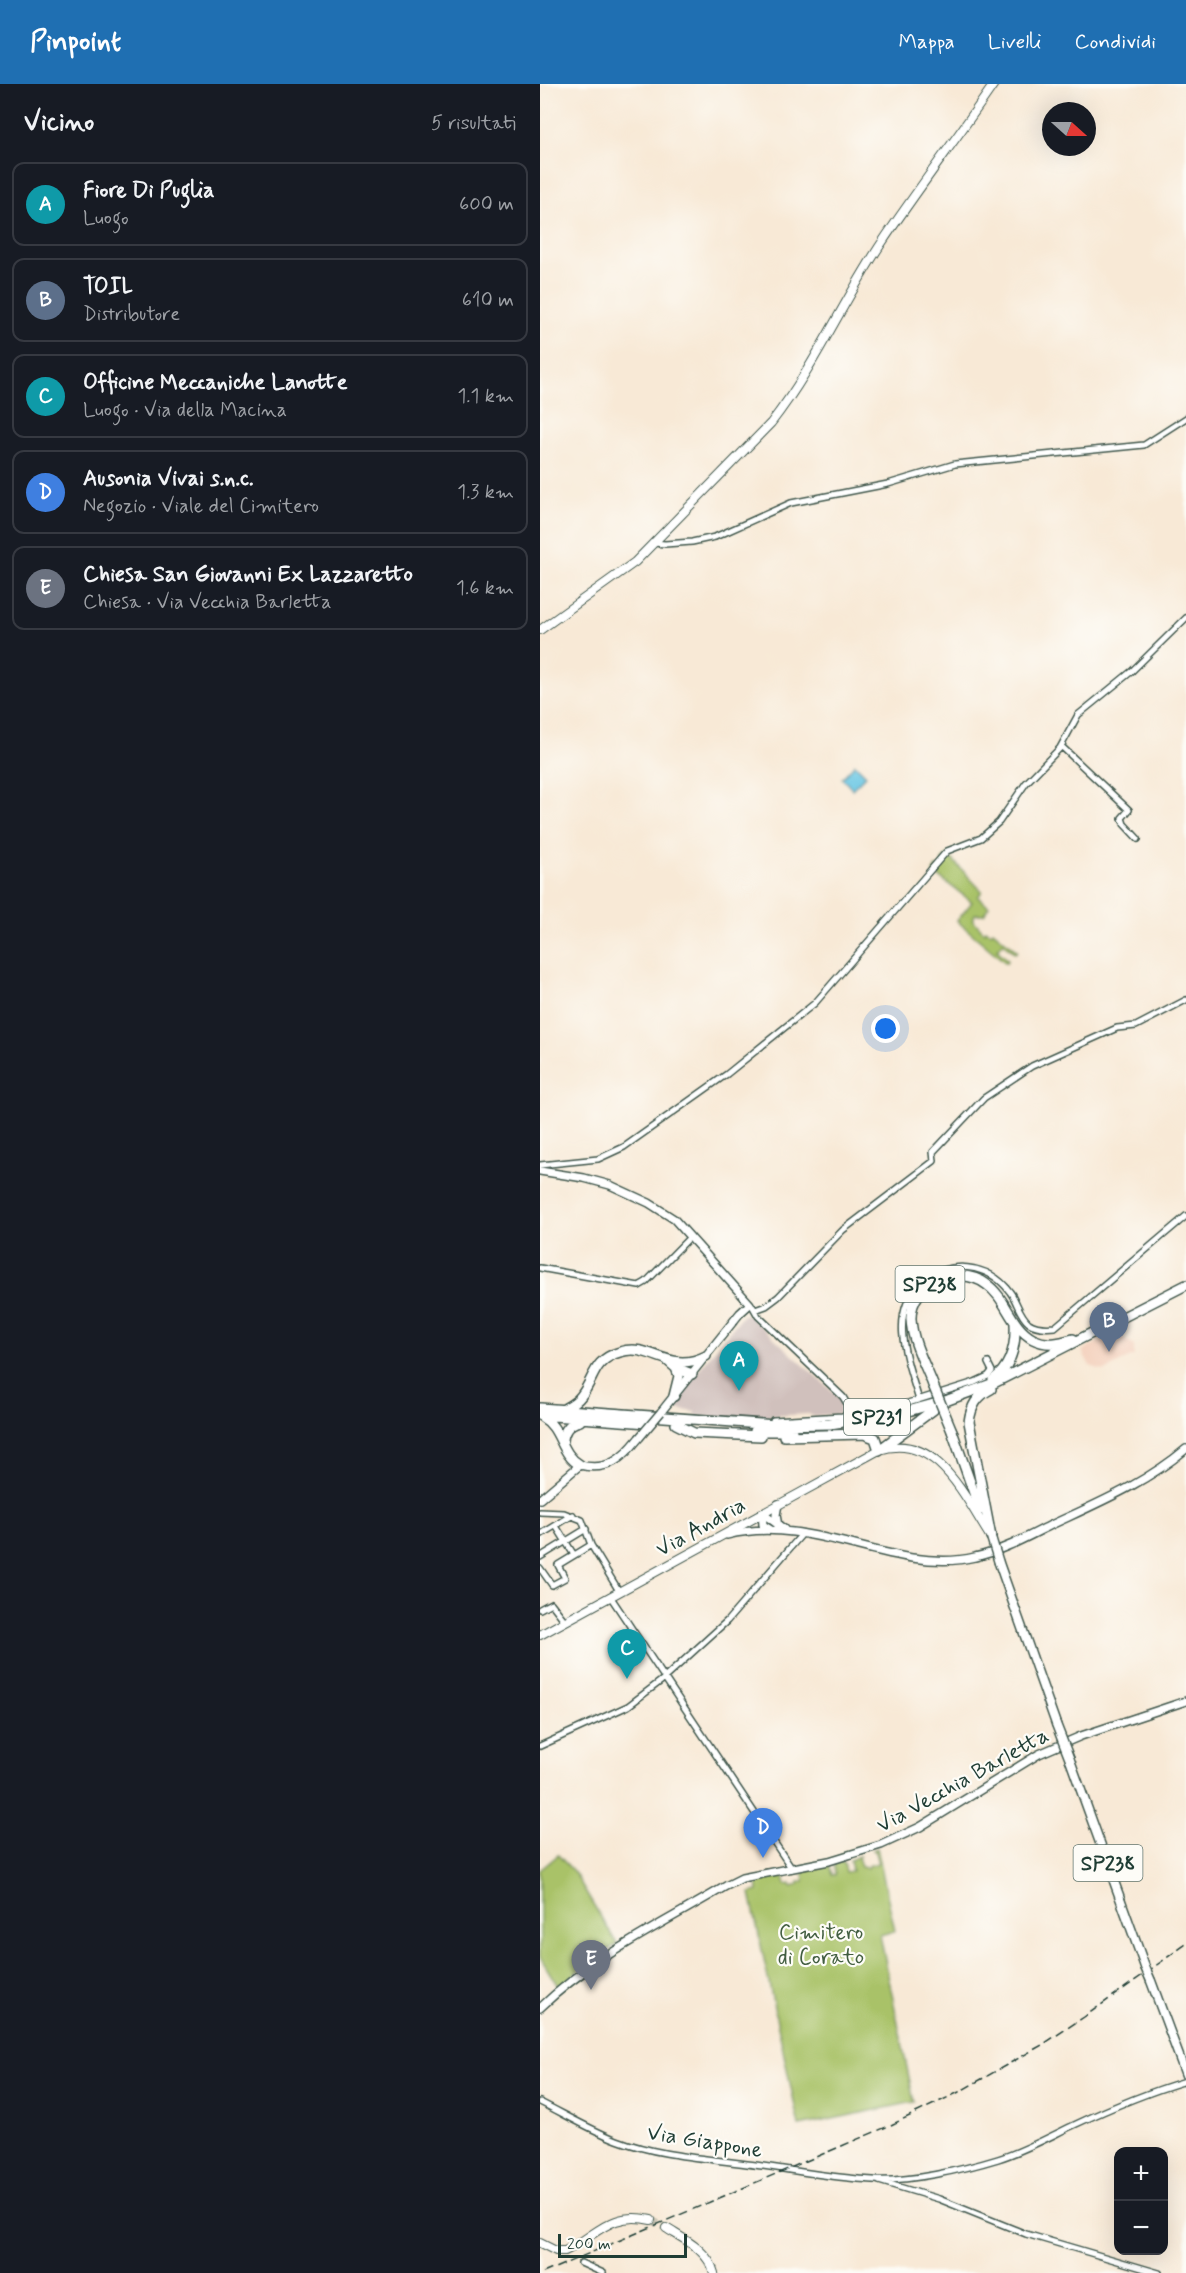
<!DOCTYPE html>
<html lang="it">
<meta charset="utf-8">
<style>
body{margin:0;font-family:Mynerve,sans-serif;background:#20242c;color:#f1f3f6}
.controls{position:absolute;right:18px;bottom:18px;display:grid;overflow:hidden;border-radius:12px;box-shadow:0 6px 24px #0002}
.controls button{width:54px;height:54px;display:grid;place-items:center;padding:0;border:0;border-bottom:2px solid #363941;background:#171b24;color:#f1f3f6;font:30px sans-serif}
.compass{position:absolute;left:502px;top:18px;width:54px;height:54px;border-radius:50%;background:#171b24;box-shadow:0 6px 24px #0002;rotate:111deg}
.scale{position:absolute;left:18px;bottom:15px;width:129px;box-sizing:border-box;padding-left:6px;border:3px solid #1f3d34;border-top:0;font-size:16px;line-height:21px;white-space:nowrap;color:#1f3d34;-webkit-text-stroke:4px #fdfcf7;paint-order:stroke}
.you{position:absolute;left:346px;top:945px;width:21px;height:21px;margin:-15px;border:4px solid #fff;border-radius:50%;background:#1a73e8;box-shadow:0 0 0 9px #1a73e833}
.badge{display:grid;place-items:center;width:39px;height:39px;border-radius:50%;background:#1f6fb2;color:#fff;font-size:20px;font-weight:700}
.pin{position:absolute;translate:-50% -50px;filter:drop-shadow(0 2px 3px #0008)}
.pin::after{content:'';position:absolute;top:32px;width:21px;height:18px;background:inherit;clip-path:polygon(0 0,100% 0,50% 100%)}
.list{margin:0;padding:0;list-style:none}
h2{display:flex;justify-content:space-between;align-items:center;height:78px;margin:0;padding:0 24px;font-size:26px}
h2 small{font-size:20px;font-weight:400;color:#9ea1a6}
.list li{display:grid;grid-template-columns:39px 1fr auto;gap:18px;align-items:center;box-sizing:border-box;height:84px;margin:0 12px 12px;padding:0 12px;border:2px solid #363941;border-radius:12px}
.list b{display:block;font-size:22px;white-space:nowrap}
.list p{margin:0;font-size:20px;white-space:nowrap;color:#9ea1a6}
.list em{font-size:20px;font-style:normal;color:#9ea1a6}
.map{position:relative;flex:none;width:646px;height:2189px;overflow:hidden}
header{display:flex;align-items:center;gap:36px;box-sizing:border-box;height:84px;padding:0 30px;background:#1f6fb2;color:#fff}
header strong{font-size:28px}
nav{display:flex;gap:33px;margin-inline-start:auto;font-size:21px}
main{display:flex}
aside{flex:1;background:#171b24}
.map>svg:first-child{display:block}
</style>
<header>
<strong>Pinpoint</strong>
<nav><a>Mappa</a><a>Livelli</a><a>Condividi</a></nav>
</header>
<main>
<aside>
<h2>Vicino<small>5 risultati</small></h2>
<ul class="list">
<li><span class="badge" style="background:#0f9aa8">A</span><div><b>Fiore Di Puglia</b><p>Luogo</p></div><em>600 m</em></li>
<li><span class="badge" style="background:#5c6f8a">B</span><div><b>TOIL</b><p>Distributore</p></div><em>610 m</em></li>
<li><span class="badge" style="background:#0f9aa8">C</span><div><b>Officine Meccaniche Lanotte</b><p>Luogo · Via della Macina</p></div><em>1.1 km</em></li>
<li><span class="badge" style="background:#3f7fe0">D</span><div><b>Ausonia Vivai s.n.c.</b><p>Negozio · Viale del Cimitero</p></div><em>1.3 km</em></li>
<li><span class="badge" style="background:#6b7280">E</span><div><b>Chiesa San Giovanni Ex Lazzaretto</b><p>Chiesa · Via Vecchia Barletta</p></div><em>1.6 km</em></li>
</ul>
</aside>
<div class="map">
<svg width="646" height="2189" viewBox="0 0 646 2189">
<rect width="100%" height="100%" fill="#fdfcf7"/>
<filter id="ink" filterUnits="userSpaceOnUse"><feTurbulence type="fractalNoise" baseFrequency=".0167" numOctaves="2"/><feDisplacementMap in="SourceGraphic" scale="12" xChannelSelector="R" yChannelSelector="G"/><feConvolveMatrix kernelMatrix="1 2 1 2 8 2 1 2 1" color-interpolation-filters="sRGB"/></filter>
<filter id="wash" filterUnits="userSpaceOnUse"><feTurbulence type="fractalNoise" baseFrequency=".008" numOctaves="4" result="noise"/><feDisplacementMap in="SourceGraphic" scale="24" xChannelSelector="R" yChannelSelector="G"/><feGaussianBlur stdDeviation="1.35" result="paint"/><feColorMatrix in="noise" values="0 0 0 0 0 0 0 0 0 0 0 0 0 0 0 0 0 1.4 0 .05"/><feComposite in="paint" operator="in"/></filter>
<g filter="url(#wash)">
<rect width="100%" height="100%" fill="#f8e9d6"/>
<!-- built -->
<path fill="#f4d3c0" d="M576 1248 594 1262V1271L565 1287 550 1282 542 1267Z"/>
<!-- industrial -->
<path fill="#d0c0bc" d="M208 1230 305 1319 306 1324 300 1330 272 1332 269 1330 231 1332 229 1337 155 1332 156 1328 128 1324 203 1231Z"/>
<!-- green -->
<path fill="#a9c267" stroke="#64804e" stroke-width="1.5" d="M408 771 442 807 438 813 449 822 444 830H435L433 836 444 848 446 846 451 849 453 847 477 867 475 869 463 859 457 866 468 876 466 879 417 837 432 818 393 788 396 783 399 784 403 780 402 776Z
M337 1764 355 1847 340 1851 374 2018 259 2042 210 1809 218 1807 217 1796 242 1791H244L246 1801 251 1800 252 1803 259 1801V1798L264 1797 263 1788 264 1786 289 1780 292 1791H295L294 1780 302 1777 304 1778 306 1788 312 1787 310 1776 321 1771 318 1773 321 1783 327 1784 328 1782 338 1779 335 1768 332 1766Z
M18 1771 34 1788 77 1860 42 1883 19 1904 0 1873V1786Z"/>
<!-- water -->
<path fill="#65c5e3" stroke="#42818c" stroke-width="1.5" d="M315 680 326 691 312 705 302 694Z"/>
</g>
<g filter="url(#ink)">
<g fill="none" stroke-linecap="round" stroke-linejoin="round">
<!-- secondary-tunnel -->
<path stroke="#cdc7b6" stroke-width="8" stroke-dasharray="8 4" stroke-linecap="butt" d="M111 2136 126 2144"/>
<!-- minor casing -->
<g stroke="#40574c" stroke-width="8">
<path id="minor" d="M114 459 125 460 152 458 175 453 251 419 348 400 415 380 604 361 646 334
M521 662 589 726 582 734 584 740 598 755
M0 1081 58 1075 84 1063 187 990 275 919 407 767 441 754 459 738 486 699 520 664 538 631 592 587 646 534
M0 1184 99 1202 106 1198 150 1153
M213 1223 218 1232 303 1313 313 1330
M215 1226 226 1222 238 1213 303 1146 394 1077 393 1068 444 1014 492 982 577 944 596 942 646 916
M379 1316C368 1279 347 1230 381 1199 407 1175 449 1179 470 1208 477 1217 479 1231 489 1239 497 1244 506 1244 515 1243L646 1132
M233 1336 302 1332 352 1324 435 1298 448 1292 452 1287 448 1279
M0 1428 24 1429 42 1436 51 1461 79 1507
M16 1442 34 1471
M0 1451 33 1431
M0 1473 46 1445
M0 1484 12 1501 25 1494 18 1481 51 1461
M70 1512 252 1785
M0 1525 11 1519 25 1537
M0 1662 88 1622 121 1597 187 1537 263 1449
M0 2018C26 2031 51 2046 77 2056 119 2072 163 2074 207 2080 249 2085 290 2094 333 2096 369 2098 422 2086 458 2075 484 2067 507 2054 532 2042 568 2025 608 2008 646 1997
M339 2097 399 2115 486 2150 619 2189
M41 2179 63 2189"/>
</g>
<!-- tertiary casing -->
<g stroke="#40574c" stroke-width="10">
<path id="tertiary" d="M0 1087 44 1094 70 1101 109 1119 134 1135 210 1220 200 1229 121 1328
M0 1415 40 1381C68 1388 83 1374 99 1354
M238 1420 236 1431 238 1442
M222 1429 244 1445
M222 1429 223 1441 231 1446
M187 1451C250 1435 311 1464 372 1474 392 1477 415 1478 435 1473 462 1467 487 1453 511 1441 558 1419 606 1399 646 1365
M0 1924C54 1872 121 1841 186 1802L202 1794 289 1777 341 1761 380 1743 499 1670 541 1652 646 1617"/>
</g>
<!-- secondary casing -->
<g stroke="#40574c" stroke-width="10">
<path id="secondary" d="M0 546 95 478 231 339C274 284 302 219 341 160 377 106 417 54 454 0
M0 1551 339 1366C396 1347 424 1412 450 1452
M126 2144C145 2156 168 2166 174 2189
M0 2159 16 2167H25C58 2151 69 2127 111 2136"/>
</g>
<!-- primary casing -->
<g stroke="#40574c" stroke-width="11">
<path id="primary" d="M459 1479 516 1640
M530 1676 605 1883
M611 1897 646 1991"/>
</g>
<!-- trunk casing -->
<g stroke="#40574c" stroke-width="12">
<path id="trunk" d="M128 1277 136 1284 152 1290
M453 1296C472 1282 476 1261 475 1240
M393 1301C385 1280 372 1258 371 1235 370 1198 418 1180 446 1200 467 1214 470 1243 493 1255 507 1262 519 1259 533 1255
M134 1312 139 1292 136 1284
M0 1324 236 1341 290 1340 361 1329 408 1316 454 1299 646 1201
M22 1326C29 1322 36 1319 41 1312 55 1295 52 1276 80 1268 112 1258 128 1291 166 1272
M0 1331 108 1339
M2 1333C22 1344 20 1370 40 1381
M136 1340 154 1349 221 1352
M215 1347H252
M412 1347 440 1426
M244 1352 324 1350 335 1354 339 1366 393 1326
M23 1361C22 1349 28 1339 40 1337
M451 1453 429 1338C431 1322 437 1312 451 1305"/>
</g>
<!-- minor -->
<use href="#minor" stroke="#fff" stroke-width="5"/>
<!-- tertiary -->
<use href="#tertiary" stroke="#fff" stroke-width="7"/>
<!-- secondary -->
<use href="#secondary" stroke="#fff" stroke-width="8"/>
<!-- primary -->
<use href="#primary" stroke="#fff" stroke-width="8"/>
<!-- trunk -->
<use href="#trunk" stroke="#fff" stroke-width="9"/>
<!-- rail -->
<path stroke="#1f3d34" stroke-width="1.5" stroke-dasharray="9 4.5" stroke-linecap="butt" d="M3 2189 351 2041 417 2009 502 1961 544 1933 646 1860"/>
<!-- tertiary-bridge casing -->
<g stroke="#40574c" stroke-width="10" stroke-linecap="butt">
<path id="tertiary-bridge" d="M99 1354 121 1328"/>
</g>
<!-- primary-bridge casing -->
<g stroke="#40574c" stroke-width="11" stroke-linecap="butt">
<path id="primary-bridge" d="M451 1453 459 1479
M516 1640 530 1676
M605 1883 611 1897"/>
</g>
<!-- trunk-bridge casing -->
<g stroke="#40574c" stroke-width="12" stroke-linecap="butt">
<path id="trunk-bridge" d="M393 1301 412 1347"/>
</g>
<!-- tertiary-bridge -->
<use href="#tertiary-bridge" stroke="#fff" stroke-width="7"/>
<!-- primary-bridge -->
<use href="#primary-bridge" stroke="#fff" stroke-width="8"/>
<!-- trunk-bridge -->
<use href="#trunk-bridge" stroke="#fff" stroke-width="9"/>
</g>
</g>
<g text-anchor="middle" stroke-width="4.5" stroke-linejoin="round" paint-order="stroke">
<!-- shield labels -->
<g fill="#fdfcf7" stroke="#62766e" stroke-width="1.5">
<rect x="355.5" y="1182" width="69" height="36" rx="4.5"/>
<rect x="304" y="1315" width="66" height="36" rx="4.5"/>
<rect x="533.5" y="1761" width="69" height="36" rx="4.5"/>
</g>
<g font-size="21" font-weight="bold" fill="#1f3d34">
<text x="390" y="1207">SP238</text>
<text x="337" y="1340">SP231</text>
<text x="568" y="1786">SP238</text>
</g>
<!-- street labels -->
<g font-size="22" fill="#1f3d34" stroke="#fdfcf7">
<text transform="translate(160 1442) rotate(-29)" y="8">Via Andria</text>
<text transform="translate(422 1695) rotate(-29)" y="8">Via Vecchia Barletta</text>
<text transform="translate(165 2056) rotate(9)" y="8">Via Giappone</text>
</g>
<!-- park labels -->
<g font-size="22" fill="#425e41" stroke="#fdfcf7">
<text x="281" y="1855">Cimitero<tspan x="281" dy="25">di Corato</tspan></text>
</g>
</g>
</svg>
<div class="controls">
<button>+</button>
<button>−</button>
</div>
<svg class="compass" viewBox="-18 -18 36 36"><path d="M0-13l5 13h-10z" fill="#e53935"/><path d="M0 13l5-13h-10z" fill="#9ea1a6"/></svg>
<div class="scale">200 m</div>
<div class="you"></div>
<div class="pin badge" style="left:199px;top:1307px;background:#0f9aa8">A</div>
<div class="pin badge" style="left:569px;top:1268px;background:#5c6f8a">B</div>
<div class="pin badge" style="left:87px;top:1595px;background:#0f9aa8">C</div>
<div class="pin badge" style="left:223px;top:1774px;background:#3f7fe0">D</div>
<div class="pin badge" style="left:51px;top:1906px;background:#6b7280">E</div>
</div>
</main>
